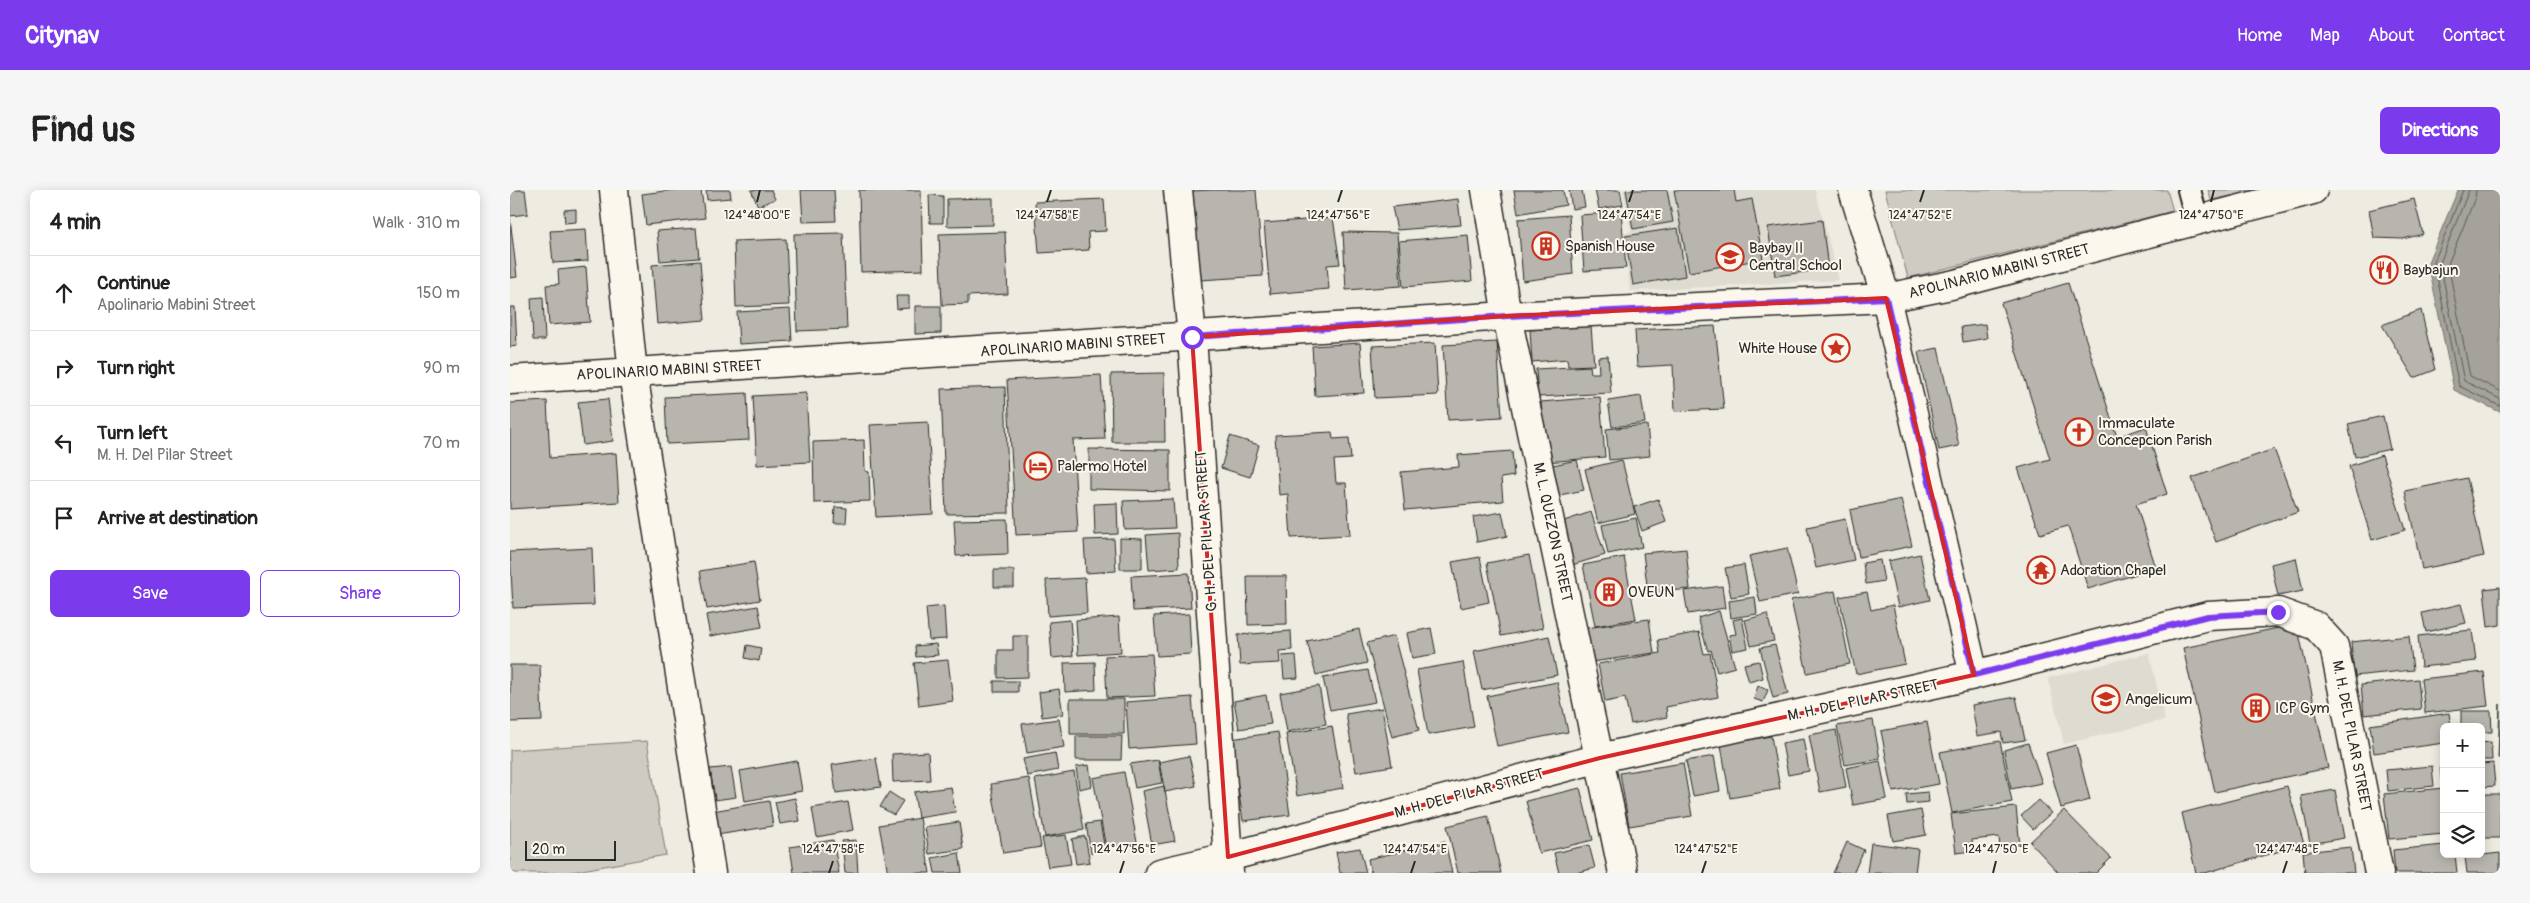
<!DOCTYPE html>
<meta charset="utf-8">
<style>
body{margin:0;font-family:Pangolin,sans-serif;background:#f6f6f6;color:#222}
.controls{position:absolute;right:15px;bottom:15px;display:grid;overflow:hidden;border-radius:8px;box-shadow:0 2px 12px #0003}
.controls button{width:45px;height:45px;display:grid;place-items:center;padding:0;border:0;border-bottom:1px solid #e0e0e0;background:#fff;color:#222;font:25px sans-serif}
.scale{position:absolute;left:15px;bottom:12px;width:91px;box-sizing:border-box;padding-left:5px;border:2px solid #2b2b2b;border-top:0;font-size:14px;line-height:18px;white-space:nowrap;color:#2b2b2b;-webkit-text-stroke:4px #fbf7ec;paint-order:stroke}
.stop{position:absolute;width:15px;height:15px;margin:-11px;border:4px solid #7c3aed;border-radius:50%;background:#fff}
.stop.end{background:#7c3aed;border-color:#fff;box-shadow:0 1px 5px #0008}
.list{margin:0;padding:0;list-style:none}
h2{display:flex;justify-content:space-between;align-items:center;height:65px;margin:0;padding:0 20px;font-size:21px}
h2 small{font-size:16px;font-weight:400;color:#767676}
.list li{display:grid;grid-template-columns:32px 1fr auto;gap:15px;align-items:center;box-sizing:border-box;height:75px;padding:0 20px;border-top:1px solid #e0e0e0}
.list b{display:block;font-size:19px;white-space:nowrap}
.list p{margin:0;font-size:16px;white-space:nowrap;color:#767676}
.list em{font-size:16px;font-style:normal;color:#767676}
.actions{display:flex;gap:10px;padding:15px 20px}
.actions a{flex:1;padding:11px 0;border:1px solid #7c3aed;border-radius:8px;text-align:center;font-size:18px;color:#7c3aed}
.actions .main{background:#7c3aed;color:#fff}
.icon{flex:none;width:28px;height:28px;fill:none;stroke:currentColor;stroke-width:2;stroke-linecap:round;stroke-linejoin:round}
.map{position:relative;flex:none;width:1990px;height:683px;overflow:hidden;border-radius:8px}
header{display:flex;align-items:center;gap:30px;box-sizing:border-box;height:70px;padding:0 25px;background:#7c3aed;color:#fff}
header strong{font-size:24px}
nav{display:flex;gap:28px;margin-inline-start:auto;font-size:18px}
.intro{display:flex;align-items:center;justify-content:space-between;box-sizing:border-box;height:120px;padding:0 30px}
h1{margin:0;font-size:35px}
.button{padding:12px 22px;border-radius:8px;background:#7c3aed;color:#fff;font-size:18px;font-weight:700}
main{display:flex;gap:30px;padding:0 30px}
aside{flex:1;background:#fff;border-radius:8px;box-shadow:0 2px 12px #0003}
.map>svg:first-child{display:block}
</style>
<header>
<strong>Citynav</strong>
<nav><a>Home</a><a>Map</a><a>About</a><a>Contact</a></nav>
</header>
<div class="intro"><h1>Find us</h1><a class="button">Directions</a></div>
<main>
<aside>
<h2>4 min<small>Walk · 310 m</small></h2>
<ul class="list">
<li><svg class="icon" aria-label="ahead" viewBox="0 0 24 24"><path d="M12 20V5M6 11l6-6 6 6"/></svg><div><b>Continue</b><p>Apolinario Mabini Street</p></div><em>150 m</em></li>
<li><svg class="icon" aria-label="right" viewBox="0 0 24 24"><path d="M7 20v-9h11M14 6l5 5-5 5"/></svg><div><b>Turn right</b></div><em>90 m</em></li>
<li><svg class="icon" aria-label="left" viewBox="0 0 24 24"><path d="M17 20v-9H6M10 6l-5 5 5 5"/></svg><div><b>Turn left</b><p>M. H. Del Pilar Street</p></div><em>70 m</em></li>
<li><svg class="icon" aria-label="arrive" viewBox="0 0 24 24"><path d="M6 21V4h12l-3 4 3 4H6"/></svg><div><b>Arrive at destination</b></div></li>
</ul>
<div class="actions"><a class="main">Save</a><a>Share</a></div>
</aside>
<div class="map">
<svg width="1990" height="683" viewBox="0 0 1990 683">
<rect width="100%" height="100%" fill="#eeebe0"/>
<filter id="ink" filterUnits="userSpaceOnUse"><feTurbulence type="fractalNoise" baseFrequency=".02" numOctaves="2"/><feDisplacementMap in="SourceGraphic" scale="10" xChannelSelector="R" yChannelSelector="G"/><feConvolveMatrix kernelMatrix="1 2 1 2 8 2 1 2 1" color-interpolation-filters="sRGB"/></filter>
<g filter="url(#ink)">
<!-- built -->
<path fill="#dedbd1" d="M1113 0H1305L1329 90 1120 101 1114 44 1121 41Z
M1639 463 1655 530 1554 554 1538 488Z"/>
<!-- green -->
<path fill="#cecbc2" stroke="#7c7b76" d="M1375 0H1657L1663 21 1398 88Z
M1698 0H1750L1701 10Z
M137 551 156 665 55 683H0V560Z"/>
<!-- water -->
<path fill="#a4a29a" stroke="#74726e" d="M1948 0H1990V222L1944 200 1918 72Z"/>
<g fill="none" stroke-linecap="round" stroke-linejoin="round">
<!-- shore -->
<path stroke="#5b5b57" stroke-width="1" d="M1953 0 1924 72 1949 196 1990 216
M1959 0 1930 73 1954 191 1990 209
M1966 0 1965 8 1938 74 1960 186 1990 201"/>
</g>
<!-- building -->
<path fill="#b8b5ae" stroke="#2b2b2b" d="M0 0H15L18 24 0 26Z
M163 0H191L195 28 136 35 132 4Z
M196 0H220L221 8 197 10Z
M241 0H261L265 9 248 16Z
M291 0H324L326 31 293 32Z
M349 0H411L413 80 351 82Z
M702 0H746L753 86 690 90 682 1Z
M1004 0H1053L1056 15 1008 24Z
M1059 0H1072L1075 17 1062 19Z
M1085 0H1110L1113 15 1089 19Z
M1116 0H1157L1163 32 1123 39Z
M1164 0H1224L1226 12 1242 9 1253 69 1179 82Z
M419 5 433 6V33H420Z
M483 8V35L437 36V9Z
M594 9 596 41 578 42 579 60 529 63 525 12Z
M948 9 951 35 887 40 882 17Z
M1904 9 1913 44 1893 49 1864 48 1859 20Z
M66 19V32L55 33 54 20Z
M1111 22 1116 78 1074 81 1070 25Z
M1059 25 1063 84 1013 91 1008 29Z
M0 28 7 87 0 88Z
M823 28 830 74 817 75 819 99 760 104 754 33Z
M1312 30 1318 79 1265 86 1258 37Z
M186 38 189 68 150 71 147 41Z
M1168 38 1175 86 1123 95 1115 46Z
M76 39 78 71 43 73 40 41Z
M495 42 498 104 458 106V114L432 115 429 44Z
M833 42 887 43 891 96 836 100Z
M333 43 337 139 287 141 284 44Z
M958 45 962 91 893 97 889 51Z
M276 49 279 115 226 117 224 51Z
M190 71 195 130 147 134 142 75Z
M76 77 80 132 39 135 36 95 49 94 48 80Z
M1558 93 1607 247 1636 237 1657 304 1626 314 1646 378 1578 399 1558 336 1530 344 1508 278 1540 269 1491 113Z
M386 106H399V118L387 119Z
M33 107 35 150H23L21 108Z
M405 116H431V143L405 144Z
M0 117H5L7 156 0 157Z
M280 119 282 151 229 154 227 122Z
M1911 120 1925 180 1904 188 1872 135Z
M1475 134 1477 148 1453 152 1451 137Z
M1081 136 1084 175 1058 176 1057 169 1022 172 1020 140Z
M1205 136 1214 219 1165 221 1163 175 1127 177 1125 140Z
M987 152 992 227 938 230 933 155Z
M850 153 854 203 805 206 802 156Z
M925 153 928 205 865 208 862 156Z
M1428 158 1449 256 1429 260 1408 162Z
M1098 166 1101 203 1028 207 1026 179 1080 176 1081 183H1089L1088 167Z
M654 183 655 252H602L601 184Z
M591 185 595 249 563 250 568 342 506 345 497 190Z
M495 197 499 323 436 324 431 199Z
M237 203 239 250 157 254 155 207Z
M296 203 300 272 247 275 243 206Z
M1131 206 1135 233 1102 237 1098 211Z
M1090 207 1095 267 1036 272 1031 212Z
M98 209 103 251 73 255 68 212Z
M37 211 40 268 106 263 109 312 0 319V213Z
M1873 226 1880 259 1845 267 1838 234Z
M418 232 423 324 366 327 360 235Z
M1137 235 1140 266 1099 270 1096 239Z
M822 242 823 249 839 248 841 269 824 270 826 293H836L840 345 781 348 778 304 769 305 765 245Z
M720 246 749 255 740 287 711 278Z
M354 250 355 281 359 282 360 311 304 313 303 252Z
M579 259 660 260V301L579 299Z
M1764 259 1788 322 1706 352 1682 288Z
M1002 261 1004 286 991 288 993 311 895 320 891 282 949 277 948 265Z
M1872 265 1895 340 1862 350 1839 276Z
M1067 270 1074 300 1045 306 1038 276Z
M1112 270 1125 324 1088 333 1075 279Z
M1957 288 1974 366 1912 379 1895 301Z
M663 309 665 338 615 340 613 311Z
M1148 309 1156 332 1132 341 1124 317Z
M1391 309 1402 356 1349 367 1340 320Z
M607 313 608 344 585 345 584 314Z
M325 317 337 318 336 333H324Z
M992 322 997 346 967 352 963 327Z
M1081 322 1095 365 1062 375 1048 333Z
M1126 328 1132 357 1098 364 1092 335Z
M497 329 498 364 446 366 444 330Z
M1335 329 1344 370 1306 378 1297 337Z
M668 343 669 378 639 380 636 345Z
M610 348 632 349V379H610Z
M604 349 606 381 576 383 574 350Z
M82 358 84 415 3 418 0 362Z
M1277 358 1288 404 1250 412 1239 366Z
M1176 359 1180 399 1138 403 1133 363Z
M1410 364 1420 410 1388 417 1378 371Z
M1019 365 1033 438 991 446 977 373Z
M970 367 979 412 951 418 942 372Z
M1114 367 1126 429 1085 436 1073 375Z
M1786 368 1793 401 1768 406 1761 374Z
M1370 370 1374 391 1356 394 1353 373Z
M244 372 250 410 197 419 190 381Z
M1234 375 1239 404 1221 407 1215 378Z
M484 380H504V397H484Z
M679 383 681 418 623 421 621 386Z
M737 386H776L777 434 738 435Z
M575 388 577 423 538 426 536 390Z
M1212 396 1215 418 1178 424 1174 401Z
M1990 397V435L1978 437 1974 399Z
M1325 401 1340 474 1297 483 1281 410Z
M1357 402 1361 420 1383 415 1395 474 1346 484 1329 407Z
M1245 407 1247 424 1221 428 1219 411Z
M1951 414 1956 433 1916 442 1912 423Z
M248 416 252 437 200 446 196 425Z
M434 416 436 449 419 450 416 418Z
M1209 421 1225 477 1207 482 1201 460 1198 461 1188 428Z
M679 424 681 464 647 466 644 426Z
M1257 424 1264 451 1241 456 1235 430Z
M609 427 611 462 568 465 566 430Z
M1232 428 1238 458 1222 461 1219 445 1226 444 1223 430Z
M1139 429 1144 463 1082 472 1076 438Z
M560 430 563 466 542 468 539 432Z
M1787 434 1818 578 1705 602 1673 458Z
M921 438 926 464 902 468 897 443Z
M849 439 857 473 806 485 797 451Z
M1962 440 1966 471 1911 477 1908 446Z
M781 441 782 460 769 461 770 473 730 475 728 445Z
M1189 442 1194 464 1200 463 1208 507 1156 517 1157 527 1121 534 1115 508 1095 512 1088 474 1150 463 1148 450Z
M503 446H518V487L488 488V460H503Z
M884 446 909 540 882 547 857 453Z
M1039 446 1047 485 972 500 964 461Z
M1899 446 1903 480 1844 486 1841 452Z
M426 454 428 465 406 467 405 456Z
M237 455 251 458 249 471 235 468Z
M1265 455 1278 504 1263 508 1250 458Z
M642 464 645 506 597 508 595 466Z
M786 465 788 488 774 489 772 466Z
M438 470 443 511 409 516 404 473Z
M1249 471 1253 488 1239 492 1234 474Z
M585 472 586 500 555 502 554 473Z
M953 472 964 537 918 545 907 480Z
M0 475H30L32 531 0 532Z
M858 480 865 512 820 520 813 488Z
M1974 482 1978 516 1915 523 1911 489Z
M1908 489 1911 519 1854 525 1851 495Z
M484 491H508V502H484Z
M1047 492 1058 542 987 556 977 506Z
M809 496 816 534 777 542 770 503Z
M1248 496 1258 500 1253 512 1244 509Z
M549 499 553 524 532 527 529 502Z
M756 505 761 534 729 539 724 511Z
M682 507 686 554 619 559 616 512Z
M1506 507 1515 550 1493 553 1491 542 1467 546 1462 515Z
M560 509H614V544H560Z
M1990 514V568H1988Z
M872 518 882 576 846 582 836 524Z
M1951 521H1981L1982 542H1971V537H1951Z
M1939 523 1941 537H1934V553L1864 563 1860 535Z
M549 529 554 557 517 563 512 534Z
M1363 530 1370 569 1335 575 1327 536Z
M1417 532 1429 594 1383 602 1371 541Z
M822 536 833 598 787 606 776 544Z
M1326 540 1336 597 1310 602 1299 545Z
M768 542 780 625 733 631 721 549Z
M566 546H612L611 570H566Z
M1261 546 1270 599 1220 608 1211 555Z
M1293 549 1299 581 1278 585 1272 553Z
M1490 551 1502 612 1442 623 1430 562Z
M1981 552 1982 570H1971V553Z
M1518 553 1532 593 1501 599 1494 560Z
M1566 555 1580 610 1551 618 1536 563Z
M418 562 420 590 383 592 382 564Z
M545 563 548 580 517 586 513 569Z
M679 566 686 596 655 602 649 572Z
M1204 566 1210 601 1183 606 1176 571Z
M366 568 371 597 326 603 322 575Z
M648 570 652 593 625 598 620 574Z
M287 571 292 601 235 611 230 581Z
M1370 571 1377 609 1343 615 1336 578Z
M1173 573 1182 626 1119 636 1110 583Z
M1983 573 1985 596 1971 597V574Z
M579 575 582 596 569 599 566 577Z
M1934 575V596H1932L1930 576Z
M1922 576 1924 596 1878 601 1876 580Z
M221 577 226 607 205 610 200 579Z
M564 582 574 640 535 647 525 589Z
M614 582 627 652 596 658 583 588Z
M519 588 531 657 493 663 481 594Z
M654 596 665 651 642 655 632 601Z
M1777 596 1794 654 1695 683H1686L1672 623Z
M441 597 445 622 408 628 404 602Z
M1070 598 1083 650 1029 663 1016 611Z
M1934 598V644L1879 649 1874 604Z
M1825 600 1834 648 1800 654 1791 606Z
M379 602 393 611 384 625 370 617Z
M1418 602 1419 612 1397 614 1396 604Z
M1971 604H1990V648H1971Z
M285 608 290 631 270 634 265 612Z
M1529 610 1541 623 1523 639 1511 626Z
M259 611 263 636 207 645 203 621Z
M338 612 343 640 307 647 302 618Z
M1506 617 1510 656 1490 659 1489 647 1462 650 1463 661 1446 663 1441 624Z
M1411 620 1416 645 1383 651 1378 626Z
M1554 620 1601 668 1586 683H1549L1520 652Z
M978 626 991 683H948L937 636Z
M410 628 420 683H378L369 635Z
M449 632 453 659 419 664 415 637Z
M590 632 595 660 581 663 576 634Z
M556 645 561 674 538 677 532 648Z
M575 646 580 672 566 674 562 649Z
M323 650 329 683H284L280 657Z
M346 650 348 683H335L332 651Z
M935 651 942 683H861L858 669Z
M1337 652 1354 660 1343 683H1323Z
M1361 653 1408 659 1405 683H1357Z
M1079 655 1085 678 1065 683H1049L1044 663Z
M1934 655V664H1945L1947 683H1885L1883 660Z
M1841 657 1844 683H1795L1793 662Z
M850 658 856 683H830L826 662Z
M449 663 452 683H425L422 668Z
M1990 663V683H1957L1955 667Z"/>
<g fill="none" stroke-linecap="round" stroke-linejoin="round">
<!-- pedestrian casing -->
<g stroke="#2b2b2b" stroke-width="26">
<path id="pedestrian" d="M1679 0 1687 30"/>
</g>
<!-- minor casing -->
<g stroke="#2b2b2b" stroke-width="31">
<path id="minor" d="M668 0 682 147 719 683
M976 0 997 126 1113 683
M123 183 201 683
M1464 485 1376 108 1441 95 1803 0
M649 683 718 667 1090 568 1464 485 1698 426 1768 422 1806 436 1824 456 1869 683"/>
</g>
<!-- tertiary casing -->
<g stroke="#2b2b2b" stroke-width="31">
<path id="tertiary" d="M104 0 123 183"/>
</g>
<!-- primary casing -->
<g stroke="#2b2b2b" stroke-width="31">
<path id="primary" d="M0 190 997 126 1376 108 1343 0"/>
</g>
<!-- pedestrian -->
<use href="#pedestrian" stroke="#fbf7ec" stroke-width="22"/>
<!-- minor -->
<use href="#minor" stroke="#fbf7ec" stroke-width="28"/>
<!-- tertiary -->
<use href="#tertiary" stroke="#fbf7ec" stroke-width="28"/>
<!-- primary -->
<use href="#primary" stroke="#fbf7ec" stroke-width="28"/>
</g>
</g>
<g fill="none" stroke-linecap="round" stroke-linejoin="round" filter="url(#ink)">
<!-- route -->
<path stroke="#7c3aed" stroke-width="6" d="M682 147 997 126 1376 108 1464 485 1698 426 1768 422"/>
</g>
<!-- marked area -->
<path fill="none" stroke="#d62828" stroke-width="4" stroke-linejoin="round" d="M1376 108 1464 485 1090 568 718 667 682 147 997 126Z"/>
<!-- ticks -->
<path fill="none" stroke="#2b2b2b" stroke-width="2" d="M247 12 250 0M537 12 541 0M828 12 832 0M1119 12 1123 0M1410 12 1414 0M1701 12 1704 0M319 683 323 671M610 683 614 671M901 683 905 671M1192 683 1196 671M1483 683 1486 671M1773 683 1777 671"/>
<!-- icons -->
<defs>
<g id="building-ring" transform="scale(1.4375)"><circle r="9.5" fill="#fbf7ec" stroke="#c8321e" stroke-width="1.5"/><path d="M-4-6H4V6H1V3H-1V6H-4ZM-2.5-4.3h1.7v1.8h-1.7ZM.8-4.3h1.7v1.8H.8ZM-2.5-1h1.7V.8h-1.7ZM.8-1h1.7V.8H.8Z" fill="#c8321e"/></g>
<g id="school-ring" transform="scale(1.4375)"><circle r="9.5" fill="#fbf7ec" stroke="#c8321e" stroke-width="1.5"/><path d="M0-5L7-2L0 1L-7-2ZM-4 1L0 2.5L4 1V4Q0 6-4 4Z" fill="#c8321e"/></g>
<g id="restaurant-ring" transform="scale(1.4375)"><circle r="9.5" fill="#fbf7ec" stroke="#c8321e" stroke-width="1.5"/><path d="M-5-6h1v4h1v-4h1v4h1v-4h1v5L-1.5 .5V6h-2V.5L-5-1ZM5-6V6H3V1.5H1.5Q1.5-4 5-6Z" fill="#c8321e"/></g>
<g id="sight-ring" transform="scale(1.4375)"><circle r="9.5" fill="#fbf7ec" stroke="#c8321e" stroke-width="1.5"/><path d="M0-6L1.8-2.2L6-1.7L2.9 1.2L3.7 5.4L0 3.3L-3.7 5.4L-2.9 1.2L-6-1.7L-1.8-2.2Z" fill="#c8321e"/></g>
<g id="church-ring" transform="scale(1.4375)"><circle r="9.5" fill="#fbf7ec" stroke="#c8321e" stroke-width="1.5"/><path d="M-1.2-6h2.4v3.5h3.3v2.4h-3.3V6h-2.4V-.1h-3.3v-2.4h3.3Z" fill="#c8321e"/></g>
<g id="hotel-ring" transform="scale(1.4375)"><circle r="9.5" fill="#fbf7ec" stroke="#c8321e" stroke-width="1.5"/><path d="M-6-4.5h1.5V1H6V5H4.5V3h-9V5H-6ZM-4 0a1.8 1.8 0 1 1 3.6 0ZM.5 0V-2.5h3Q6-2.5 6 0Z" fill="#c8321e"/></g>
<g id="temple-ring" transform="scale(1.4375)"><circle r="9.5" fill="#fbf7ec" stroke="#c8321e" stroke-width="1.5"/><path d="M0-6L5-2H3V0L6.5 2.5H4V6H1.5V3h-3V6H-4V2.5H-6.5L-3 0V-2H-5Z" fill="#c8321e"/></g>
</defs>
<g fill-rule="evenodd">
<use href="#building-ring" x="1036" y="56"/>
<use href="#school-ring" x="1220" y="67"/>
<use href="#restaurant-ring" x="1874" y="80"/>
<use href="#sight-ring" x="1326" y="158"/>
<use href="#church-ring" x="1569" y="242"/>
<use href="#hotel-ring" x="528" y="276"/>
<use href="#temple-ring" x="1531" y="380"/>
<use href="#building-ring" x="1099" y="402"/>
<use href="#school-ring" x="1596" y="509"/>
<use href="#building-ring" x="1746" y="518"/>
</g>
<g text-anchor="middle" stroke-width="4" stroke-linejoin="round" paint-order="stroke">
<!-- poi labels -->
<g font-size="15" fill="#2b2b2b" stroke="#fbf7ec" text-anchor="start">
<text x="1055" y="61">Spanish House</text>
<text x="1239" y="63">Baybay II<tspan x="1239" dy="17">Central School</tspan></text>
<text x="1893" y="85">Baybajun</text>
<text x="1307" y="163" text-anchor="end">White House</text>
<text x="1588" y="238">Immaculate<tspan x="1588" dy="17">Concepcion Parish</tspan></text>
<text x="547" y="281">Palermo Hotel</text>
<text x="1550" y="385">Adoration Chapel</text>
<text x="1118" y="407">OVEUN</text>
<text x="1615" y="514">Angelicum</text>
<text x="1765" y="523">ICP Gym</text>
</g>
<!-- street labels -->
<g font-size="15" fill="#2b2b2b" stroke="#fbf7ec">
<text transform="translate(1489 81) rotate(-14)" y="5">APOLINARIO MABINI STREET</text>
<text transform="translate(563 155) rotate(-4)" y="5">APOLINARIO MABINI STREET</text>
<text transform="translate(159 180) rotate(-3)" y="5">APOLINARIO MABINI STREET</text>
<text transform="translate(696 341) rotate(-94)" y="5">G. H. DEL PILLAR STREET</text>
<text transform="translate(1043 342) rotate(78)" y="5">M. L. QUEZON STREET</text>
<text transform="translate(1353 510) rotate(-12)" y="5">M. H. DEL PILAR STREET</text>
<text transform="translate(1842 546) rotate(79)" y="5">M. H. DEL PILAR STREET</text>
<text transform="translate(959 603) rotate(-15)" y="5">M. H. DEL PILAR STREET</text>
</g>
</g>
<g font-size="12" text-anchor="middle" fill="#2b2b2b" stroke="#fbf7ec" stroke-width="4" stroke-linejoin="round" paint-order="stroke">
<text x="247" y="29">124°48'00"E</text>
<text x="537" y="29">124°47'58"E</text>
<text x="828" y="29">124°47'56"E</text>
<text x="1119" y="29">124°47'54"E</text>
<text x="1410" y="29">124°47'52"E</text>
<text x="1701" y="29">124°47'50"E</text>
<text x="614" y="663">124°47'56"E</text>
<text x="323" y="663">124°47'58"E</text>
<text x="905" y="663">124°47'54"E</text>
<text x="1196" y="663">124°47'52"E</text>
<text x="1486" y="663">124°47'50"E</text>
<text x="1777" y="663">124°47'48"E</text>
</g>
</svg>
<div class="controls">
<button>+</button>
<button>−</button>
<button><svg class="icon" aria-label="layers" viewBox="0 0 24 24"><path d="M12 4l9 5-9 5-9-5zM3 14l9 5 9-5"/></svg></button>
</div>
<div class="scale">20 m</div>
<div class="stop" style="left:682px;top:147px"></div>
<div class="stop end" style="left:1768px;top:422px"></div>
</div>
</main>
